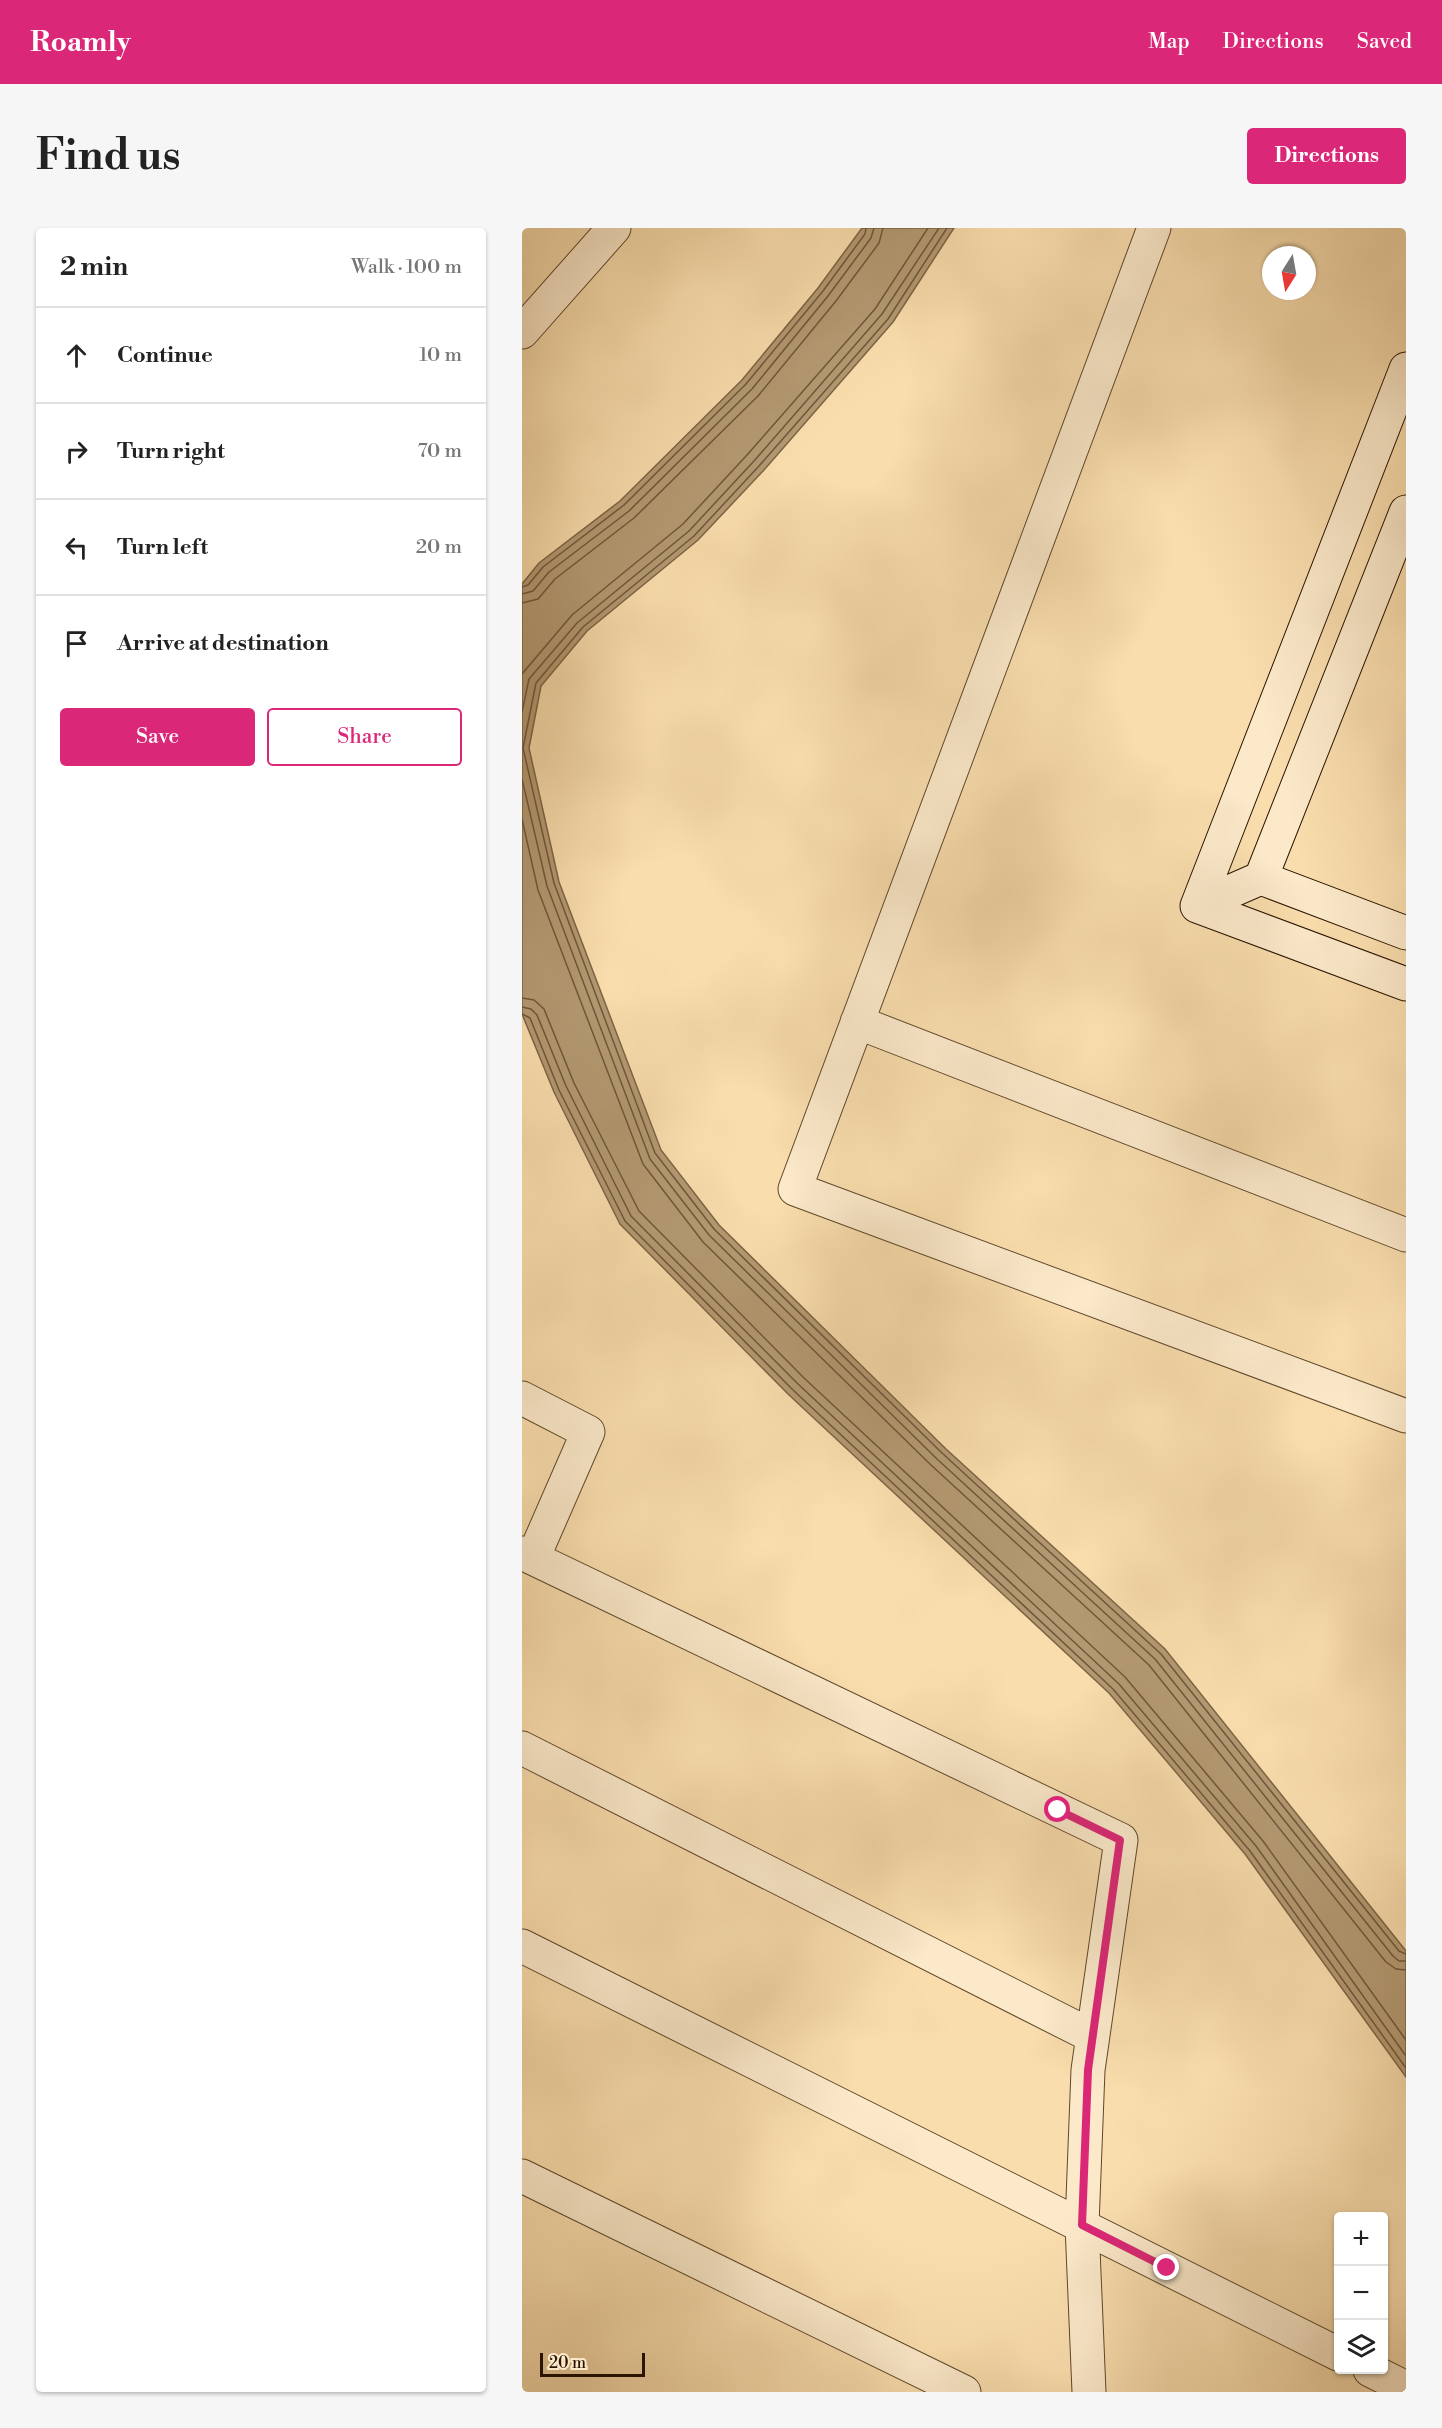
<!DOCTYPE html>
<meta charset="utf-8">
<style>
body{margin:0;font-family:"Libre Bodoni",serif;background:#f6f6f6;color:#222}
.controls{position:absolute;right:18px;bottom:18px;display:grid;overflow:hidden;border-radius:6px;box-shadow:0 2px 4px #0004}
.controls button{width:54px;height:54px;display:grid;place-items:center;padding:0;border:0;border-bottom:2px solid #e0e0e0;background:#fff;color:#222;font:30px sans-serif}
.compass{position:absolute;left:740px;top:18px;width:54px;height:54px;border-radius:50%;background:#fff;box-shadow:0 2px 4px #0004;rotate:191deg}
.scale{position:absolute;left:18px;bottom:15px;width:105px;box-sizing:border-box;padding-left:6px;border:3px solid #2c1500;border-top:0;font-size:16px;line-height:21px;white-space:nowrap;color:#2c1500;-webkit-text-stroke:4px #fbe9ca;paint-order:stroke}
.stop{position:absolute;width:18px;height:18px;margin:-14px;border:4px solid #db2777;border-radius:50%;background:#fff}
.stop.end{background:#db2777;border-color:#fff;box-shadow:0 2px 6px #0008}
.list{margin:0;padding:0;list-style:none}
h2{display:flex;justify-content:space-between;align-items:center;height:78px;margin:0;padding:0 24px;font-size:26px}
h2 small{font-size:20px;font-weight:400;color:#767676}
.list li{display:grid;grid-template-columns:39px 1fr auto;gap:18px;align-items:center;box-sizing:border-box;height:96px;padding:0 24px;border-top:2px solid #e0e0e0}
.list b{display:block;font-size:22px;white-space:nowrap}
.list em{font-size:20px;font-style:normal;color:#767676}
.actions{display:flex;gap:12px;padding:18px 24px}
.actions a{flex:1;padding:14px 0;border:2px solid #db2777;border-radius:6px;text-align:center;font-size:21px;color:#db2777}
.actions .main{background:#db2777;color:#fff}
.icon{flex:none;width:33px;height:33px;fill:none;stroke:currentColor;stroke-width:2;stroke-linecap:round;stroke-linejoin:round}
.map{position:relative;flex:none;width:884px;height:2164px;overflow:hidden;border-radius:6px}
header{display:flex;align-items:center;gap:36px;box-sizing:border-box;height:84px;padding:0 30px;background:#db2777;color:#fff}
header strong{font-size:28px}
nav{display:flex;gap:33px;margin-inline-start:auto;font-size:21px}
.intro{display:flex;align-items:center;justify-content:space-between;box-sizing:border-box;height:144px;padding:0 36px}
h1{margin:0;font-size:42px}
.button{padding:15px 27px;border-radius:6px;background:#db2777;color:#fff;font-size:21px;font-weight:700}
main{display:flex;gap:36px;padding:0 36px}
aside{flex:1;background:#fff;border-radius:6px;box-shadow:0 2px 4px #0004}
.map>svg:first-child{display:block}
</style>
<header>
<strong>Roamly</strong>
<nav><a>Map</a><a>Directions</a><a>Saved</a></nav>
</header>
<div class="intro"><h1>Find us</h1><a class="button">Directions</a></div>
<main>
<aside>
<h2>2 min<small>Walk · 100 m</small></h2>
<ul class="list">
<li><svg class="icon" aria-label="ahead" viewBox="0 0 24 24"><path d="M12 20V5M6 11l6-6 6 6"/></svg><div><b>Continue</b></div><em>10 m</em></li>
<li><svg class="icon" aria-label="right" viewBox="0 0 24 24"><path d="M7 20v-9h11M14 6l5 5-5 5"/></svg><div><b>Turn right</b></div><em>70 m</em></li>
<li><svg class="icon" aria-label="left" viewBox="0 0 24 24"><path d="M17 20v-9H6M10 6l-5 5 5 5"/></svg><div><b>Turn left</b></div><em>20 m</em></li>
<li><svg class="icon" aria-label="arrive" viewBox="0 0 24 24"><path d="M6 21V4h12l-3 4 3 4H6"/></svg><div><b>Arrive at destination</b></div></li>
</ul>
<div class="actions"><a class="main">Save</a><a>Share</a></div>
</aside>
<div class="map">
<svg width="884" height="2164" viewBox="0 0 884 2164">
<rect width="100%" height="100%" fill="#f9ddad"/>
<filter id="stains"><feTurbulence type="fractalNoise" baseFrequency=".00333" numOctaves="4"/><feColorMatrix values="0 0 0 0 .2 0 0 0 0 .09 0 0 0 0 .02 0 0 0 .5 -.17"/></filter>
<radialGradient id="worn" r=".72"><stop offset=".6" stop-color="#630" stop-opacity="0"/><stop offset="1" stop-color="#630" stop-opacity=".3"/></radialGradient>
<!-- water -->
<path fill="#b39972" stroke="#7d6444" stroke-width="1.5" d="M340 0H432L371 94 242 242 176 312 65 403 19 458 7 520 37 654 139 922 197 997 424 1221 643 1421 884 1723V1849L723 1626 587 1465 266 1166 98 996 32 864 0 786V356L17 335 98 273 220 152 296 60Z"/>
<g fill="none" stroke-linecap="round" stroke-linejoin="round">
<!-- shore -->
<path stroke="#705739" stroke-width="1.5" d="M425 0 366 91 237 238 172 308 61 399 14 455 1 520 32 655 133 925 192 1001 420 1225 639 1426 877 1723 884 1726
M0 359 6 357 21 339 102 277 224 156 301 63 343 6 344 0
M0 366 11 363 27 344 107 283 230 161 306 68 349 10 352 0
M0 375 16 371 33 351 112 290 236 168 314 73 357 15 361 0
M0 446 50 387 161 296 225 227 353 81 406 0
M0 484 7 451 55 395 167 303 232 233 360 86 417 0
M0 551 25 658 128 931 187 1007 415 1231 633 1431 871 1728 877 1733H884
M0 591 16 662 121 936 181 1014 409 1237 627 1437 864 1734 874 1741 884 1742
M0 770 12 772 22 781 52 855 117 983 282 1150 603 1449 741 1613 884 1812
M0 779 9 781 15 787 44 858 109 988 276 1156 597 1456 734 1618 884 1828
M0 786 8 790 37 862 103 993 271 1162 591 1461 728 1623 884 1840"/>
<!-- street casing -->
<g stroke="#5f472b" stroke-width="35">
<path id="street" d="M632 0 273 961 884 1188
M0 104 92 0
M335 794 884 1007
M0 1170 66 1204 11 1330
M0 1325 599 1612 566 1842 560 1997 567 2164
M0 1520 570 1808
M0 1718 816 2126
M0 1948 442 2164
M848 2142 884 2160"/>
</g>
<!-- secondary casing -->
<g stroke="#2c1500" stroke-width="35">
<path id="secondary" d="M739 650 884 284
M675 678 884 141
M675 678 739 650 884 705
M675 678 884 756"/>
</g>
<!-- street -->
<use href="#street" stroke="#fbe9ca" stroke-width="33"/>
<!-- secondary -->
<use href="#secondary" stroke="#fbe9ca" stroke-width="33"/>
</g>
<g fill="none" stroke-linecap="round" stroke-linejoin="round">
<!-- route -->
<path stroke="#db2777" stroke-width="8" d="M536 1582 598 1612 566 1842 560 1997 645 2040"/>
</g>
<rect width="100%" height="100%" filter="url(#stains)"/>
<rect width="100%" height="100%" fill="url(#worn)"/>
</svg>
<div class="controls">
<button>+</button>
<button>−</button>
<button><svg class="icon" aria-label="layers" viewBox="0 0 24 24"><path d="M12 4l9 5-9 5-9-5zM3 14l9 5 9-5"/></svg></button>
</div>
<svg class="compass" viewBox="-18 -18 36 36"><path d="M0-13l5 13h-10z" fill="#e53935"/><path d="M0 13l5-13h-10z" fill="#767676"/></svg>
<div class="scale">20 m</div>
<div class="stop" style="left:536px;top:1582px"></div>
<div class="stop end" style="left:645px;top:2040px"></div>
</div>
</main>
